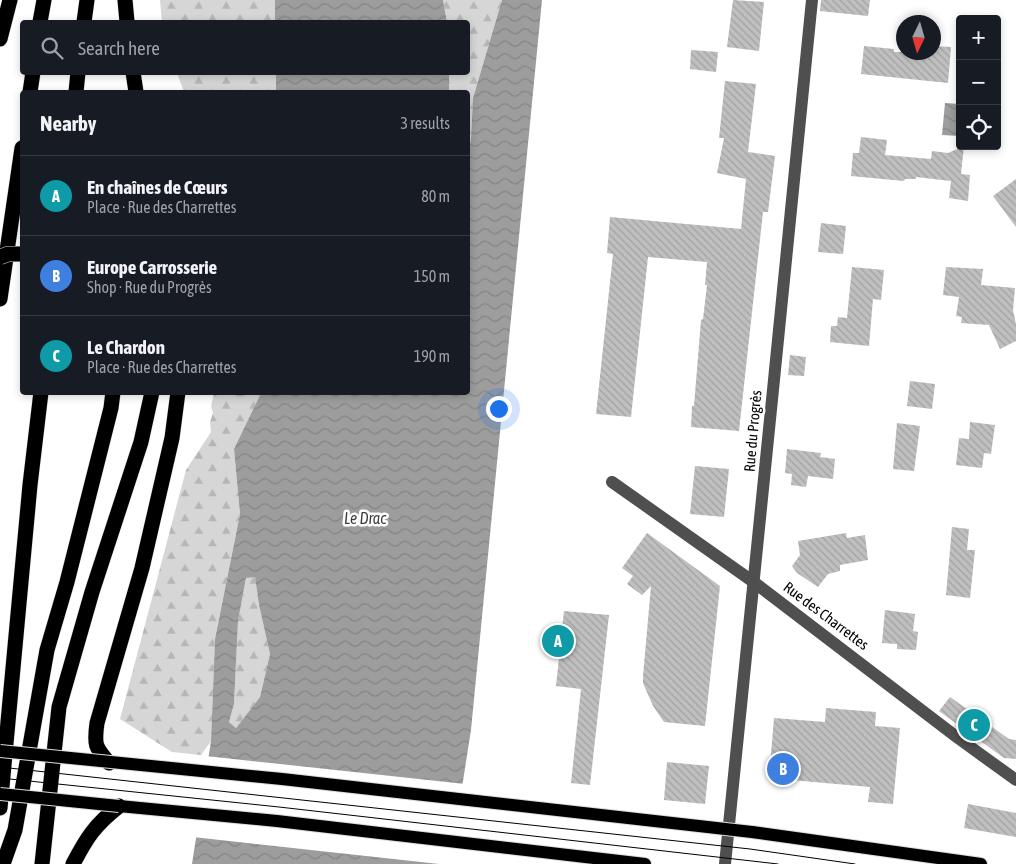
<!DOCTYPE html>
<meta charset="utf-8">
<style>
body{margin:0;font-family:"Asap Condensed",sans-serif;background:#242831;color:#f1f3f6}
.controls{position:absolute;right:15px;top:15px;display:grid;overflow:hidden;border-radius:5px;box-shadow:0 2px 8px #0003}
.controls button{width:45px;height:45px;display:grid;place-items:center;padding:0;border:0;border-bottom:1px solid #363941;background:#171b24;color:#f1f3f6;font:25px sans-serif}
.compass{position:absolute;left:896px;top:15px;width:45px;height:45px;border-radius:50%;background:#171b24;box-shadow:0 2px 8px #0003;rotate:185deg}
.you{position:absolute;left:498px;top:408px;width:18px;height:18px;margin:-12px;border:4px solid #fff;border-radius:50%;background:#1a73e8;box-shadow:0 0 0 8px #1a73e833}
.badge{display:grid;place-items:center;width:32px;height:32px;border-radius:50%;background:#858687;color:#fff;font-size:16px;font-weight:700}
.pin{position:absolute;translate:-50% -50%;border:2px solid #fff;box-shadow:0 1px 5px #0006}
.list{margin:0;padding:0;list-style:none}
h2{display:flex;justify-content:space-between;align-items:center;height:65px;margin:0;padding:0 20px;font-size:21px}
h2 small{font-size:16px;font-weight:400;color:#9ea1a6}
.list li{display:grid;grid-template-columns:32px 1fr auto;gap:15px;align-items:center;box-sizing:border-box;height:80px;padding:0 20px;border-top:1px solid #363941}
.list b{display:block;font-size:19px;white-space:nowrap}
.list p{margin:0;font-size:16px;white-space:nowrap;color:#9ea1a6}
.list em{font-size:16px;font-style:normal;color:#9ea1a6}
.icon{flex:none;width:28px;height:28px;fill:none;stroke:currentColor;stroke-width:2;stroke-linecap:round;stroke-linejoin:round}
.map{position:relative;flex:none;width:1016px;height:864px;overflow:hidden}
.search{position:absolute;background:#171b24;box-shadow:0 2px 8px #0003;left:20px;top:20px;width:450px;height:55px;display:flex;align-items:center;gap:12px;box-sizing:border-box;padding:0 18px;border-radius:5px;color:#9ea1a6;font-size:19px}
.panel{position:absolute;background:#171b24;box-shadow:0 2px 8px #0003;left:20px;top:90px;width:450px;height:305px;border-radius:5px}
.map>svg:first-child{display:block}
</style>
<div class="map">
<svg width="1016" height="864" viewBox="0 0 1016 864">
<defs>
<pattern id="forest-firs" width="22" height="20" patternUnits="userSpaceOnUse" patternTransform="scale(1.25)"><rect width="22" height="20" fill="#d6d6d6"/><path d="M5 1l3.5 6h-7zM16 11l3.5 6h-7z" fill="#b6b6b6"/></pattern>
<pattern id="water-waves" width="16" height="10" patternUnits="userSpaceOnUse" patternTransform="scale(1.25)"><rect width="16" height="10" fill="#9d9d9d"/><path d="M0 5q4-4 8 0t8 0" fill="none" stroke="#858585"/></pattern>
<pattern id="building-back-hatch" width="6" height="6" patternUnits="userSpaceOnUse" patternTransform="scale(1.25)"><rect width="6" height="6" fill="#bfbfbf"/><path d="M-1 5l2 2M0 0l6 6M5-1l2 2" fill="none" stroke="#a2a2a2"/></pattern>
</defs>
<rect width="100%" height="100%" fill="#fff"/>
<!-- forest -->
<path fill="url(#forest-firs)" d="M160 0H275V22H162Z
M443 0H502L473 98 471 138 468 158V92H449V73L468 72V22H447Z
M177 73H276V92H184Z
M214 393H261L234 449 240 514 215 639 211 741 201 755 172 752 120 719 186 470 211 432 210 422 213 413 211 406Z
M255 576 259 605 270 654 260 697 236 728 229 722 234 704 238 620 246 578Z"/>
<!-- water -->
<path fill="url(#water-waves)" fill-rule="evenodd" d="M275 0H443L447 22H275Z
M502 0H542L471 730 450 864H192L211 741 215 639 240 514 234 449 261 393 468 392V158L471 138 473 98ZM255 577 259 605 270 654 260 697 236 728 229 722 234 704 238 621 246 578Z
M276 73H449V92H276Z
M945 103 960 104 959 136 942 135Z"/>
<!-- pier -->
<path fill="#fff" d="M206 756 465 784 453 864H439L193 837Z"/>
<!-- building -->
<path fill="url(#building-back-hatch)" d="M733 0 764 2 759 51 727 47Z
M821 0H870L868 16 820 11Z
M864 46 894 49V52H934V46L951 47 948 83 861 74Z
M691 50 718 52 716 72 690 69Z
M725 81 756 84 748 152 775 156 768 212H763L739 431 691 427 692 406H694L701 320 703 319 707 285H705L707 262 648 257 631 417 596 414 613 254 607 253 610 217 741 229 746 179 717 173 724 138H719Z
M861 137 887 140 885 155 931 159 932 151 948 153 964 146 961 174 970 175 968 201 949 198 951 181 916 177V179H905L904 181 851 176 853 153H859Z
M1016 179V227L993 196Z
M821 223 846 226 843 254 818 252Z
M852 267 884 270 881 300 873 299 869 346 830 342 831 326H837L838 317 847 318Z
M946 267 983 269 981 285 1015 288 1013 310 1016 324V341L1000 349 989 325 961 323 962 317 956 316 959 297 943 295Z
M790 355 806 357 804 376 788 375Z
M910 381 935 384 932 409 907 406Z
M970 422 995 425 991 454 984 453 982 468 956 465 959 438 969 439Z
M897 423 920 426 914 471 893 469Z
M787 449 821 453 820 457 835 459 833 479 808 476 806 487 791 485 792 474 785 473Z
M695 466 729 469 724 517 690 514Z
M952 527 969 529 967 550H975L970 598 946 595Z
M647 533 720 586 705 726 664 722 653 706 643 683V676L651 586 642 595 627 584 633 576 622 568Z
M846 533 847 538 865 535 868 560 840 565V571L828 574 818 587 797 573 792 566 800 555 798 541Z
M885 610 915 614 913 631 918 632 916 650 897 649V644L882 643Z
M564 611 609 615 590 785 571 783 581 689 556 686Z
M950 697 1009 739 1016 740V759L1004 758 939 711Z
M826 708 876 712 875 726 900 728 893 804 868 802 870 787 769 778 774 718 825 722Z
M667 762 709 766 705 804 664 800Z
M968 804 1016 813V837L964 828Z"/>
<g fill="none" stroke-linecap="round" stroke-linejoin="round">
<!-- major casing -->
<g stroke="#dbdbdb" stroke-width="14">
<path id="major" d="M119 806 277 821 645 864
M752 832 981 864"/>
</g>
<!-- highway casing -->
<g stroke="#dbdbdb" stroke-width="16">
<path id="highway" d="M125 0 127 22
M40 22 44 0
M84 22 87 0
M0 39 10 0
M133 72 136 92
M30 92 33 72
M76 92 78 72
M0 299 22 148
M109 763C95 747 94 745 97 723L142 568 172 438 178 392
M0 808 30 485 41 392
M3 864 15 830 47 650 67 582 111 408 113 392
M42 864 59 707 92 592 141 442 152 392
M73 864C87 837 95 825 119 806"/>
</g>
<!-- minor -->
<path stroke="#4f4f4f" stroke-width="12" d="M612 482 755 583 958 738 1016 780
M725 864C756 576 782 288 812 0"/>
<!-- major -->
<use href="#major" stroke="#000" stroke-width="12"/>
<!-- highway -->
<use href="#highway" stroke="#000" stroke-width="15"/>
<!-- tram -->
<path stroke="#000" stroke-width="1" d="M0 767 750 849 855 864
M0 778 279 807 778 864"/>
<!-- major-bridge casing -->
<g stroke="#dbdbdb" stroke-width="14" stroke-linecap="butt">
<path id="major-bridge" d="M0 751 282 779 752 832
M0 794 119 806"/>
</g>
<!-- highway-bridge casing -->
<g stroke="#dbdbdb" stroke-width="16" stroke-linecap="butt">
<path id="highway-bridge" d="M0 257 8 254H22"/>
</g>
<!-- major-bridge -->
<use href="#major-bridge" stroke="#000" stroke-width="12"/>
<!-- highway-bridge -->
<use href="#highway-bridge" stroke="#000" stroke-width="15"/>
</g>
<g text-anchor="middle" stroke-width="5" stroke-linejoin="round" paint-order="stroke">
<!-- street labels -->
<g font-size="15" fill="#000" stroke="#fff">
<text transform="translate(753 431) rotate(-85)" y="5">Rue du Progrès</text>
<text transform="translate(826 616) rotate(37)" y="5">Rue des Charrettes</text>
</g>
<!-- water labels -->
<g font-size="16" font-style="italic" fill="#3e3e3e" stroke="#fff">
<text x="365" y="524">Le Drac</text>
</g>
</g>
</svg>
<div class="controls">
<button>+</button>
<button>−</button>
<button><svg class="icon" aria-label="locate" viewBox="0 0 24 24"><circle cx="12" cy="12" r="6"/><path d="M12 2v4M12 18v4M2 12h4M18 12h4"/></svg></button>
</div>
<svg class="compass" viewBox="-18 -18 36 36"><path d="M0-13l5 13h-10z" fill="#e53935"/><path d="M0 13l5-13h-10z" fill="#9ea1a6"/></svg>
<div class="you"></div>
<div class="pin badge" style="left:558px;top:641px;background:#0f9aa8">A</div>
<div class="pin badge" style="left:783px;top:769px;background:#3f7fe0">B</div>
<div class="pin badge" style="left:974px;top:725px;background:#0f9aa8">C</div>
<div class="search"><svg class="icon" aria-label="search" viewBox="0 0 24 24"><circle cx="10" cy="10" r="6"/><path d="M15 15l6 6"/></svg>Search here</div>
<section class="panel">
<h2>Nearby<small>3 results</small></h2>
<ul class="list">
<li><span class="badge" style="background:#0f9aa8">A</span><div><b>En chaînes de Cœurs</b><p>Place · Rue des Charrettes</p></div><em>80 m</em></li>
<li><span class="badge" style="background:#3f7fe0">B</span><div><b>Europe Carrosserie</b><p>Shop · Rue du Progrès</p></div><em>150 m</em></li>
<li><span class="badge" style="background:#0f9aa8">C</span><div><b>Le Chardon</b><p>Place · Rue des Charrettes</p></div><em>190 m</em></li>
</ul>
</section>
</div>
